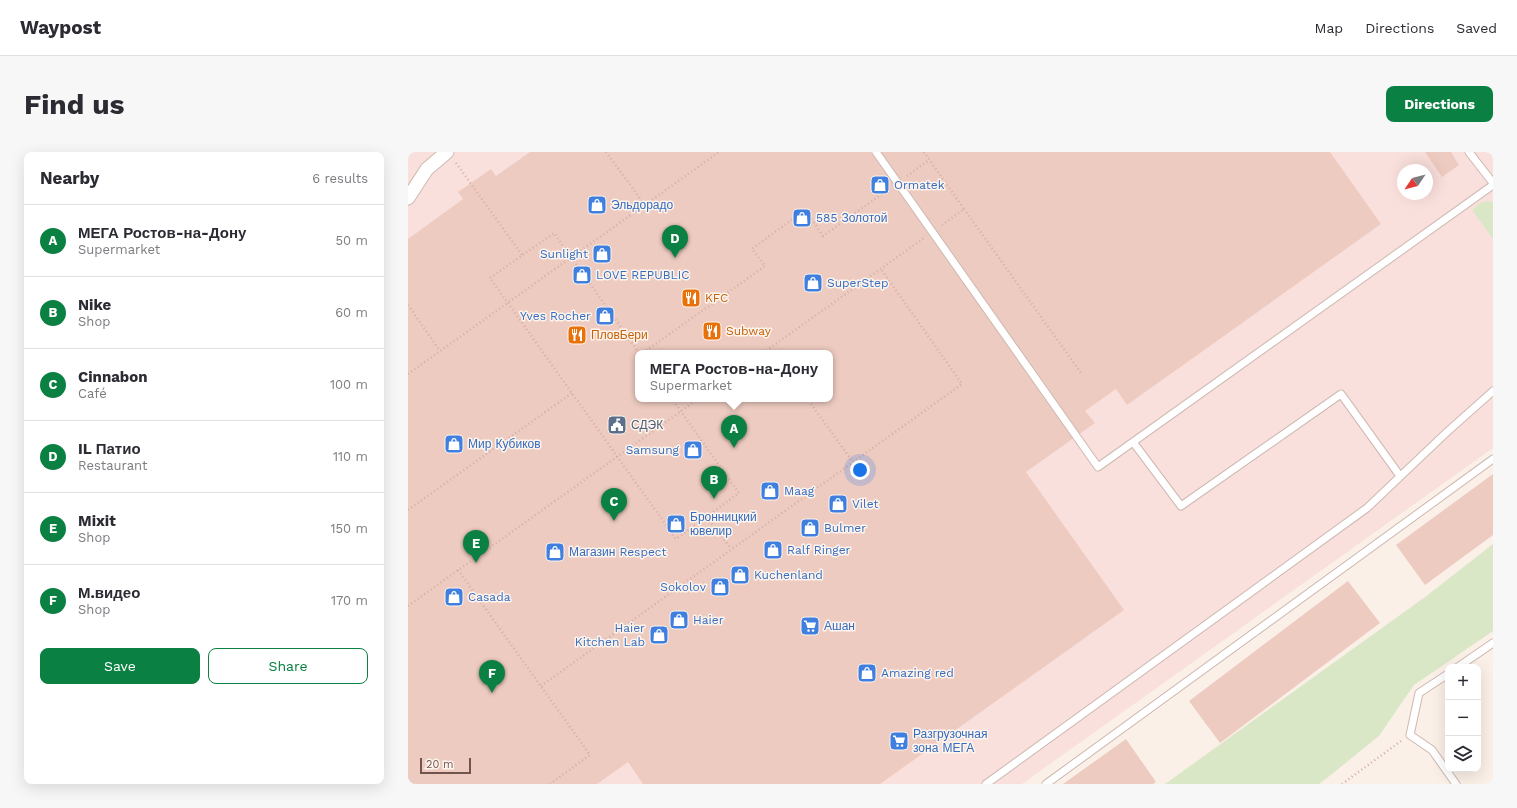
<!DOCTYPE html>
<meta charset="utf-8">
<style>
body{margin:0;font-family:"Work Sans",sans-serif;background:#f7f7f7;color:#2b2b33}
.controls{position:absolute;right:12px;bottom:12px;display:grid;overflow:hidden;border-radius:8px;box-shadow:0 4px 16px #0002}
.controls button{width:36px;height:36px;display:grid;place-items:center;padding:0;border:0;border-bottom:1px solid #e1e1e2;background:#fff;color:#2b2b33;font:20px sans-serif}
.compass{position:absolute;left:989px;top:12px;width:36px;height:36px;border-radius:50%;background:#fff;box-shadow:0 4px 16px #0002;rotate:235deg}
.scale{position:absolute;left:12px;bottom:10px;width:51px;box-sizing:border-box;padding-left:4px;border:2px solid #72544e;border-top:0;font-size:11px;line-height:14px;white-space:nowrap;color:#72544e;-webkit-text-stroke:3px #fdf4ed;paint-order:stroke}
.you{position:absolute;left:452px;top:318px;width:14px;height:14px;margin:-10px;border:3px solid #fff;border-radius:50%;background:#1a73e8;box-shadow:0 0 0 6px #1a73e833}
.badge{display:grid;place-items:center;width:26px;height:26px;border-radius:50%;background:#0b8043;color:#fff;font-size:13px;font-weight:700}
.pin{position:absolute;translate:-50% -33px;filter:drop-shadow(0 1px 2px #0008)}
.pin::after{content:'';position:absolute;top:21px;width:14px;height:12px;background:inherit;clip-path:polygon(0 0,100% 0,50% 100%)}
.popup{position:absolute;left:227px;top:198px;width:198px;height:52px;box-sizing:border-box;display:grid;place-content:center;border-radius:8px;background:#fff;filter:drop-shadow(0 1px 3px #0005);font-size:13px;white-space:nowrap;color:#7c7c81}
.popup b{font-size:15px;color:#2b2b33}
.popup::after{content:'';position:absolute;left:50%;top:100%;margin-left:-8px;border:8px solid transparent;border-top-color:#fff}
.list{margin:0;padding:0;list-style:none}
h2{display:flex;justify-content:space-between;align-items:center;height:52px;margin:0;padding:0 16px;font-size:17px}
h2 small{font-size:13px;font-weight:400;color:#7c7c81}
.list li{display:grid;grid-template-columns:26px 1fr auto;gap:12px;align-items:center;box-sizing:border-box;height:72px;padding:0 16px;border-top:1px solid #e1e1e2}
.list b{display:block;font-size:15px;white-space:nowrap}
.list p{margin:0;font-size:13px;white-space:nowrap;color:#7c7c81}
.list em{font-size:13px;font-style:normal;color:#7c7c81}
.actions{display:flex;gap:8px;padding:12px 16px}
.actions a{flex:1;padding:9px 0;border:1px solid #0b8043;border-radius:8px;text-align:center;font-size:14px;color:#0b8043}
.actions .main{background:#0b8043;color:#fff}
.icon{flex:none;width:22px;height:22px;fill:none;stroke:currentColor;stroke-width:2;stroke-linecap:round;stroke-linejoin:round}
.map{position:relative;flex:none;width:1085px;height:632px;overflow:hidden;border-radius:8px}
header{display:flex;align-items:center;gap:24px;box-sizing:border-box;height:56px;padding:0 20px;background:#fff;border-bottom:1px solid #e1e1e2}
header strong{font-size:19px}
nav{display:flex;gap:22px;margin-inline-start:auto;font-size:14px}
.intro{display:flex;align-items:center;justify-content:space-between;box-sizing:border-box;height:96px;padding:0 24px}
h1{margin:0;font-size:28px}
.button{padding:10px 18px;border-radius:8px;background:#0b8043;color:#fff;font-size:14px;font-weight:700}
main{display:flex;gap:24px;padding:0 24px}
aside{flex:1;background:#fff;border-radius:8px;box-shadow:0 4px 16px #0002}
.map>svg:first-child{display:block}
</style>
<header>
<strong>Waypost</strong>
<nav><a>Map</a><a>Directions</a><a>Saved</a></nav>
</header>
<div class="intro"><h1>Find us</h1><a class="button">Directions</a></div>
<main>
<aside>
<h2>Nearby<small>6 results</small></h2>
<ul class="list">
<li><span class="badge">A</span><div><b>МЕГА Ростов-на-Дону</b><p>Supermarket</p></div><em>50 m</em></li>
<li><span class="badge">B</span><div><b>Nike</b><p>Shop</p></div><em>60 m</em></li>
<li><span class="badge">C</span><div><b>Cinnabon</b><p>Café</p></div><em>100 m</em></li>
<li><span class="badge">D</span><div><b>IL Патио</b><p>Restaurant</p></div><em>110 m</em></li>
<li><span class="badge">E</span><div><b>Mixit</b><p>Shop</p></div><em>150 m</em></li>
<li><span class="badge">F</span><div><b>М.видео</b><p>Shop</p></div><em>170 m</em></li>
</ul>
<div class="actions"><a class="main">Save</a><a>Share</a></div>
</aside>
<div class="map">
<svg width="1085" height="632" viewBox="0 0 1085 632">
<rect width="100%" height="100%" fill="#fbf0e7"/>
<!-- commercial -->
<path fill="#fae0dc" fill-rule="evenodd" d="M0 0H1085V296L614 632H0ZM995 18H1019V42H995ZM230 201H422V247H230Z"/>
<!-- green -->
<path fill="#dae7c7" d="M1080 49 1085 50V87L1064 58 1072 51Z
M1085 392V479L1006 533 971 584 919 626 911 632H757L1017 445Z"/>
<!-- building -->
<path fill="#eecbc1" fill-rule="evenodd" d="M122 0H922L973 72 719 253 708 237 677 259 687 271 618 320 716 458 472 632H235L220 610 189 632H0V87L55 47 50 40 83 17 88 24ZM230 201H422V247H230Z
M1017 0H1043L1051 13 1034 25Z
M1085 322V383L1017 433 988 393Z
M940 429 972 471 812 591 781 549Z
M718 587 748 630 745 632H655Z"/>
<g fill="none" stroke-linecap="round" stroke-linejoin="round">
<!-- lane casing -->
<g stroke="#ceb8b1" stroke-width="9">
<path id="lane" d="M468 0 690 315 1085 33
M1061 0 1085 31
M725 290 773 354 933 242 992 324
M1050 515 1085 491
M1040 522 1011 541 1002 583 1024 598 1048 632
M578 632 959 356 1039 280 1085 239
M638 632 1085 307"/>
</g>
<!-- street casing -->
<g stroke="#ceb8b1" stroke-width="15">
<path id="street" d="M0 46 19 17 39 0"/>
</g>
<!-- path -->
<path stroke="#d3aea4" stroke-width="2.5" stroke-dasharray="1 3" stroke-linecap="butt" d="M198 0 237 53
M516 0 556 57 534 73
M48 11 114 103
M499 24 521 8
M556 57 673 221
M0 153 32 199
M231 201 146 81 82 126 268 387 331 341 264 247
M235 201 357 114 344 97 397 58 415 84 481 37
M355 201 516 86
M0 222 311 0
M403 252 445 310
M0 358 164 241
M299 365 323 397
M50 418 182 603 142 632
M0 454 290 247
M133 534 554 232 473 117
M934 632 993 589"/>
<!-- lane -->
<use href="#lane" stroke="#fff" stroke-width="7"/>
<!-- street -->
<use href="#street" stroke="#fff" stroke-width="13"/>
</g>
<!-- icons -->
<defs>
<g id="shop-square" transform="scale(1)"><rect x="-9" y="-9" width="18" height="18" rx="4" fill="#3f7fe0" stroke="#fdf4ed"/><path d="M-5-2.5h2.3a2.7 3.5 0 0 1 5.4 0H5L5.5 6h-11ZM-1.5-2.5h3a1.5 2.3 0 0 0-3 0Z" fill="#fff"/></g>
<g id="restaurant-square" transform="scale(1)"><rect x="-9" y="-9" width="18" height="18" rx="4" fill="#e8710a" stroke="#fdf4ed"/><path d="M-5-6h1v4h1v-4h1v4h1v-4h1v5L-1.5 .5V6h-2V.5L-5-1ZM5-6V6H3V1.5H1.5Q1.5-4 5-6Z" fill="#fff"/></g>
<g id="civic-square" transform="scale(1)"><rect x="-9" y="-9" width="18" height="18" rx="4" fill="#5c6f8a" stroke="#fdf4ed"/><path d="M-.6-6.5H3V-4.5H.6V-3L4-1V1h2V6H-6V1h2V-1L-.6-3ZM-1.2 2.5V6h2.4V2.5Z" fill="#fff"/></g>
<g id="supermarket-square" transform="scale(1)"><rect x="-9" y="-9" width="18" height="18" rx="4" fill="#3f7fe0" stroke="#fdf4ed"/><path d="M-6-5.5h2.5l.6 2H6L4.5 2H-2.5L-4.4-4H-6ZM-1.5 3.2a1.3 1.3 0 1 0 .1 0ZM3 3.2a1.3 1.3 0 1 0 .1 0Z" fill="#fff"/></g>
</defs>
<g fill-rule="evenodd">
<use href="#shop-square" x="472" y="33"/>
<use href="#shop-square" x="189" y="53"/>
<use href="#shop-square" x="394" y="66"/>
<use href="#shop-square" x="194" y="102"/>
<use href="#shop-square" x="174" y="123"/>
<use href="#shop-square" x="405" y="131"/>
<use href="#restaurant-square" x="283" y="146"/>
<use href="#shop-square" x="197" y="164"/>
<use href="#restaurant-square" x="304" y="179"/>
<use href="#restaurant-square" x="169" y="183"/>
<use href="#civic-square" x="209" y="273"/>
<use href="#shop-square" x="46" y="292"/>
<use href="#shop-square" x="285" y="298"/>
<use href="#shop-square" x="362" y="339"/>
<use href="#shop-square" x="430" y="352"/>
<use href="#shop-square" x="268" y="372"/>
<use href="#shop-square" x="402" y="376"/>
<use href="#shop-square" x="365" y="398"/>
<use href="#shop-square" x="147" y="400"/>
<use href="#shop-square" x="332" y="423"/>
<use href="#shop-square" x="312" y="435"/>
<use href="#shop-square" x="46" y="445"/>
<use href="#shop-square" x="271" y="468"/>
<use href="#supermarket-square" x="402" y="474"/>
<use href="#shop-square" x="251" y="483"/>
<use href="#shop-square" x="459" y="521"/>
<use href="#supermarket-square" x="491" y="589"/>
</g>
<g text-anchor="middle" stroke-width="3" stroke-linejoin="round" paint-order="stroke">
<!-- shop labels -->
<g font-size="12" fill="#366cbe" stroke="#fdf4ed" text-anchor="start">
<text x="486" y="37">Ormatek</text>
<text x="203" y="57">Эльдорадо</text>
<text x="408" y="70">585 Золотой</text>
<text x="180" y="106" text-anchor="end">Sunlight</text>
<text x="188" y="127">LOVE REPUBLIC</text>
<text x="419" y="135">SuperStep</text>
<text x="183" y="168" text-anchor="end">Yves Rocher</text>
<text x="60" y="296">Мир Кубиков</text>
<text x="271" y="302" text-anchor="end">Samsung</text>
<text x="376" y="343">Maag</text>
<text x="444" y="356">Vilet</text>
<text x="282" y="369">Бронницкий<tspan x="282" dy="14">ювелир</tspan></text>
<text x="416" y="380">Bulmer</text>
<text x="379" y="402">Ralf Ringer</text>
<text x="161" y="404">Магазин Respect</text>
<text x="346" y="427">Kuchenland</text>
<text x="298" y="439" text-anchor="end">Sokolov</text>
<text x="60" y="449">Casada</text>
<text x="285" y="472">Haier</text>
<text x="416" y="478">Ашан</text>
<text x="237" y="480" text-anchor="end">Haier<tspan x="237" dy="14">Kitchen Lab</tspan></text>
<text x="473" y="525">Amazing red</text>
<text x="505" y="586">Разгрузочная<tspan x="505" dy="14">зона МЕГА</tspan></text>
</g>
<!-- food labels -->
<g font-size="12" fill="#c56008" stroke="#fdf4ed" text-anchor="start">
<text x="297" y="150">KFC</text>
<text x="318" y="183">Subway</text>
<text x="183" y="187">ПловБери</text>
</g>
<!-- service labels -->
<g font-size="12" fill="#4e5e75" stroke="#fdf4ed" text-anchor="start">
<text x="223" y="277">СДЭК</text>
</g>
</g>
</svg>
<div class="controls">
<button>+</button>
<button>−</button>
<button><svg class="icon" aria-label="layers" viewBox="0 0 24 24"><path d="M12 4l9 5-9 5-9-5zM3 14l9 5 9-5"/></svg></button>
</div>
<svg class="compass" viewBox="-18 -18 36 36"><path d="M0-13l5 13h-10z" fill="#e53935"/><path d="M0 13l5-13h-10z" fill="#7c7c81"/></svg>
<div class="scale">20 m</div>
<div class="you"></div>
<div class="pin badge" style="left:326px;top:296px">A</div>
<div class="popup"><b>МЕГА Ростов-на-Дону</b>Supermarket</div>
<div class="pin badge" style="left:306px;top:347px">B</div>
<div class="pin badge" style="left:206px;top:369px">C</div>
<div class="pin badge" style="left:267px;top:106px">D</div>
<div class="pin badge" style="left:68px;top:411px">E</div>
<div class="pin badge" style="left:84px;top:541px">F</div>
</div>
</main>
